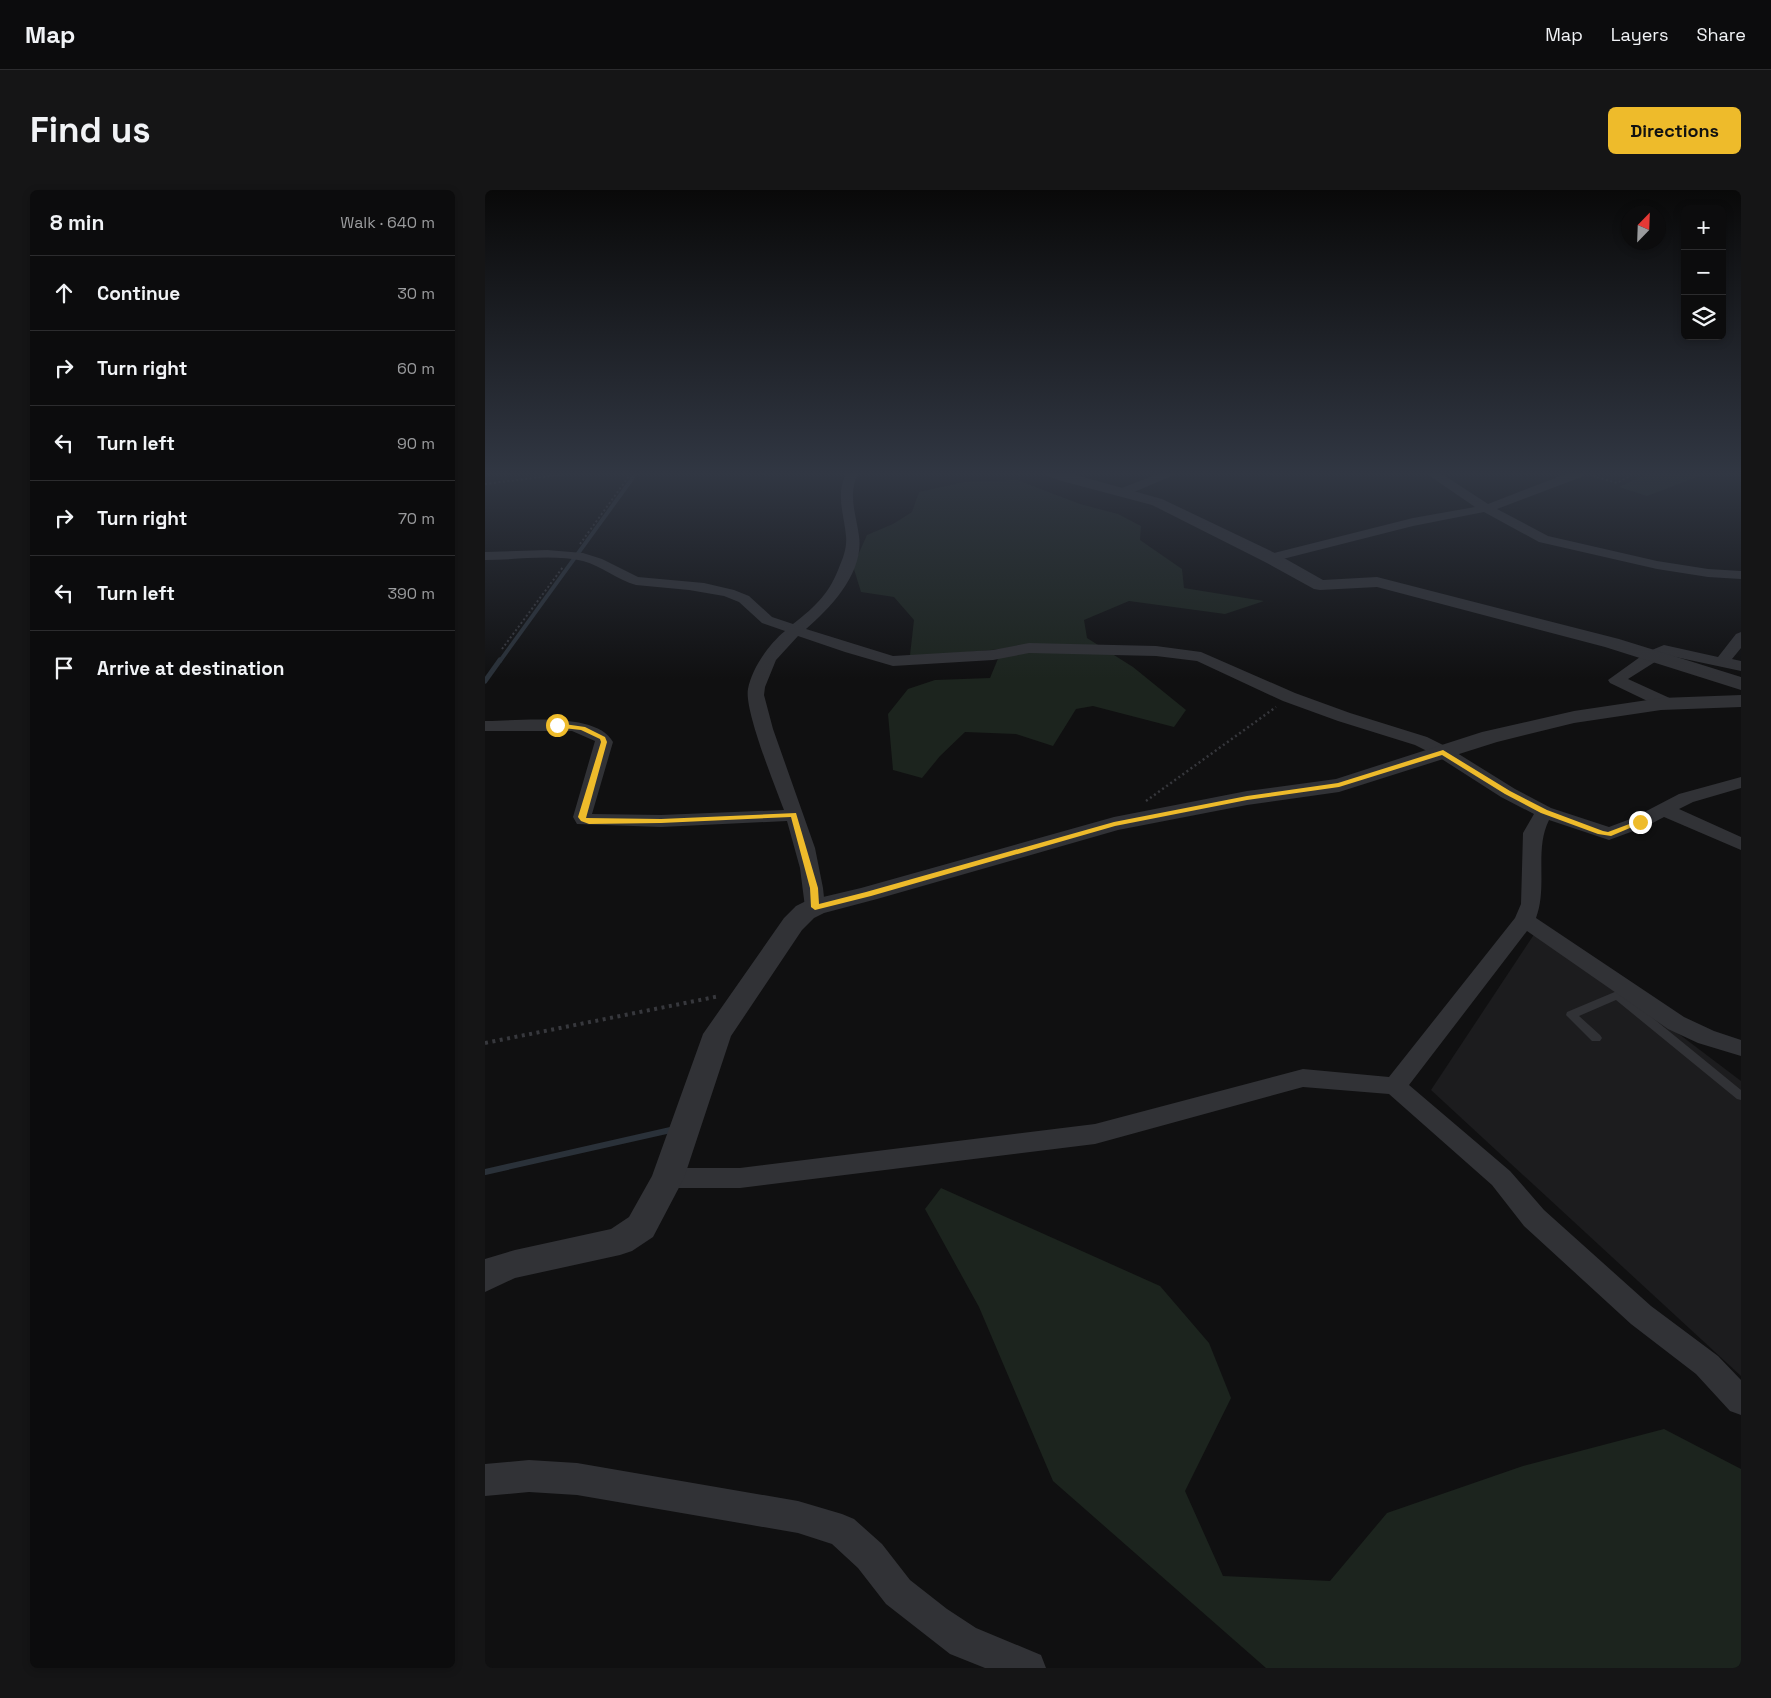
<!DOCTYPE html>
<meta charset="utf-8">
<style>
body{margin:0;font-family:"Space Grotesk",sans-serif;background:#151516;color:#f1f3f6}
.controls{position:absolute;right:15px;top:15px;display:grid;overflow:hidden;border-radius:8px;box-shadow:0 2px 8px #0003}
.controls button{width:45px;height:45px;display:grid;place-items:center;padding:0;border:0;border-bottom:1px solid #2c2c2e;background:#0c0c0d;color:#f1f3f6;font:25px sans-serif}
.compass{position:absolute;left:1136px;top:15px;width:45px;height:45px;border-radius:50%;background:#0c0c0d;box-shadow:0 2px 8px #0003;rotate:23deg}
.stop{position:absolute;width:15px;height:15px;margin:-11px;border:4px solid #eebb2b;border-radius:50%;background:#fff}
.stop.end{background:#eebb2b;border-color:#fff;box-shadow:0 1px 5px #0008}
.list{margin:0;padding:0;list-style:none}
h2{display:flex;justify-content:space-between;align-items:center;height:65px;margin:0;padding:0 20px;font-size:21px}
h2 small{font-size:16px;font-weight:400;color:#9a9b9d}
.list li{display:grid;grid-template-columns:32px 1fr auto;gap:15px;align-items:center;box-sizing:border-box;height:75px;padding:0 20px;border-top:1px solid #2c2c2e}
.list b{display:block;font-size:19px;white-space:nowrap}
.list em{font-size:16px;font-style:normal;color:#9a9b9d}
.icon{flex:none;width:28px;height:28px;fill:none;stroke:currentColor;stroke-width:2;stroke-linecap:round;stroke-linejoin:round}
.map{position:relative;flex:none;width:1256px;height:1478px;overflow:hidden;border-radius:8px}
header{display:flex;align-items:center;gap:30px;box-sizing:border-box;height:70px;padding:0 25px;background:#0c0c0d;border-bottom:1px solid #2c2c2e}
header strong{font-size:24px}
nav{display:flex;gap:28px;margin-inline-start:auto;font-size:18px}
.intro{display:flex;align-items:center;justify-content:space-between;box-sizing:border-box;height:120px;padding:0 30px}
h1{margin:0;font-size:35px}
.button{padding:12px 22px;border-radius:8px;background:#eebb2b;color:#111;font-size:18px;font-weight:700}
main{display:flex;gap:30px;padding:0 30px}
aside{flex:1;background:#0c0c0d;border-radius:8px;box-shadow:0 2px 8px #0003}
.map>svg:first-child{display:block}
</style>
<header>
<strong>Map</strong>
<nav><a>Map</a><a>Layers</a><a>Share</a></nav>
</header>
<div class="intro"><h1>Find us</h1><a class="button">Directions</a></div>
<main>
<aside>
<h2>8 min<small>Walk · 640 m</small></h2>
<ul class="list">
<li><svg class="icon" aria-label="ahead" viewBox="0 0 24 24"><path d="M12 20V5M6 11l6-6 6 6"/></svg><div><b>Continue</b></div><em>30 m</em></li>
<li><svg class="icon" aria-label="right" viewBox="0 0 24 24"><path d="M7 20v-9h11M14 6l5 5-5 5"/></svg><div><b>Turn right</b></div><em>60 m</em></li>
<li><svg class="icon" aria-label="left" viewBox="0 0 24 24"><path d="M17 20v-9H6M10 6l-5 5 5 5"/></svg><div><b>Turn left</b></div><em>90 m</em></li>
<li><svg class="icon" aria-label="right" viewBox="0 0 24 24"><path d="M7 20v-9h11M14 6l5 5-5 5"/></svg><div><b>Turn right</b></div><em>70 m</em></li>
<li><svg class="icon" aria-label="left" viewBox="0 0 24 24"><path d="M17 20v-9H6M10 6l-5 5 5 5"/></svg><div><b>Turn left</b></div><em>390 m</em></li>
<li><svg class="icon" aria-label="arrive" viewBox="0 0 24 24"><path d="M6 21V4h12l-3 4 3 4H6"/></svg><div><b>Arrive at destination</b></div></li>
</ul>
</aside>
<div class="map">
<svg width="1256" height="1478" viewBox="0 0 1256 1478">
<rect width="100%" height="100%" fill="#101011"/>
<!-- built -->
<path fill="#1c1c1e" d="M1050 743 1182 835 1256 891V1186L946 900Z"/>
<!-- green -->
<path fill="#1c241e" d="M1165 282H1225L1162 306 1134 297Z
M532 290 595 314 633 324 656 336 655 350 697 379 699 398 779 411 740 424 644 411 599 430 602 448 648 477 701 520 689 537 608 516 591 519 568 556 531 544 480 542 455 566 437 588 408 580 403 524 423 499 450 490 505 488 517 459 449 465H425L429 430 409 407 376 402 368 376 382 345 408 334 427 322 434 302 479 292Z
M456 998 675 1096 724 1153 746 1208 700 1301 738 1386 845 1391 902 1323 1038 1276 1179 1239 1256 1279V1478H781L568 1291 494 1117 440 1019Z"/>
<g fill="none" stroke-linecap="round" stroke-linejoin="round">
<!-- stream-far2 -->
<path stroke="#2a3139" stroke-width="4" d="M15 471 152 282"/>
<!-- stream-far1 -->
<path stroke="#2a3139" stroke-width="5" d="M0 491 15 470"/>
<!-- stream -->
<path stroke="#2a3139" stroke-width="6" d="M0 982 190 939"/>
<!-- path-far2 -->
<path stroke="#37383d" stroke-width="2" stroke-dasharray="2 2.5" stroke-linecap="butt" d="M1108 286 1132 293 1151 282
M0 294 97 282
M95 354 147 282
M17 459 78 377"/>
<!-- path-far1 -->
<path stroke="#37383d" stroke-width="2.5" stroke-dasharray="2 3" stroke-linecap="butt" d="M661 611 791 517"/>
<!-- path -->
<path stroke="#37383d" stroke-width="4" stroke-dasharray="3 4.5" stroke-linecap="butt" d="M0 853 235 806"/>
<!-- service -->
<path fill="#313236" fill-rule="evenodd" d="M1132 801 1136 802 1256 900V910L1252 909 1131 810 1094 826 1115 845 1117 848 1115 851H1107L1081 825 1082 822Z"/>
<!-- minor -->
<path fill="#313236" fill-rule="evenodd" d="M362 282H374C362 304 371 323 374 346 379 382 347 417 321 439L408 466 508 460 544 453 671 456 716 462 810 503 865 523 942 547 964 558 1030 599 1066 618 1124 637 1148 628 1194 604 1256 587V598L1208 612 1194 619 1256 647V660L1179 627 1162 636 1124 650 1064 630C1049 660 1063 696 1051 728L1199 827 1229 841 1256 850V866L1213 853 1183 839 1042 741 924 895 1025 981 1059 1020 1166 1116 1233 1166 1256 1190V1225L1245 1221 1211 1184 1146 1134 1039 1036 1007 995 904 904 818 897 610 954 255 998H183L174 995 170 988 174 981 183 978H255L610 934 818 879 904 887 1030 728 1036 714 1038 643 1049 624 1016 607 952 566 930 555 853 531 798 511 712 471 671 466 544 463 508 470 408 476 360 462 313 446 291 470 280 497 279 505 288 539 330 658 338 698 340 717 337 722 330 723 323 722 320 717 315 678 302 631 176 637 92 634 88 627 110 551 87 541H0V531H2C32 531 112 521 128 552L107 624 176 625 299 620C290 596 259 520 263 499 267 478 284 454 300 441L277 433 254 412 239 406 204 400 151 395C132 390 117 376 98 371 67 364 32 370 0 370V362L62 360 98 363 117 369 153 387 219 393 249 400 264 406 287 427 308 434C331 416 345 403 355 375 359 366 362 356 361 346 359 323 350 304 362 282Z
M678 282H696L642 305H634L632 302 634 299Z
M939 282H954L1003 314 1086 282H1101L1099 286 1012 319 1063 346 1172 371 1223 379 1256 381V389L1223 387 1172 379 1054 352 999 322 928 336 786 372 779 368 781 365 928 328 990 317Z
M1256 442V458L1247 469 1256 471V481L1181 465 1143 489 1189 510 1191 514 1189 518H1177L1125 493 1123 490 1162 462 1179 455 1233 467 1251 444Z
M44 1270 92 1273 313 1311 357 1324 369 1329 397 1354 425 1390 462 1419 491 1438 556 1465 561 1478H500L465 1464 401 1414 373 1378 347 1354 313 1343 92 1305 44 1302 0 1306V1274Z"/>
<!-- tertiary -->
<path fill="#313236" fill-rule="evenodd" d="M558 282H580L677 309 792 364 838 390 892 387 1134 449 1256 487V500L1120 457 892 397 835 400 829 399 780 372 667 315 573 290 560 285Z
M1256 505V517L1176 520 1089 533 1012 552 854 602 762 615 633 640 392 709 339 723 329 728 317 740 246 846 199 988 168 1047 147 1061 135 1065 30 1088 0 1102V1069L30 1060 126 1039 144 1027 167 986 218 844 299 728 311 716 321 711 376 698 629 627 762 601 851 589 997 542 1089 521 1176 508Z"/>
</g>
<!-- sky -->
<linearGradient id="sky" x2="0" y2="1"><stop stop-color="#090909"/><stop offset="0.58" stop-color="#313743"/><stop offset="1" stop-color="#313743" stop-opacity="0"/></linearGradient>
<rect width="1256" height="489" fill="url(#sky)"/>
<!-- route -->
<path fill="#eebb2b" d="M72 533 100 537 120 547 122 552 101 628 176 629 311 623 333 698 334 714 381 702 629 632 762 606 853 593 958 560 1025 601 1062 620 1118 641 1123 642 1155 630 1159 632 1126 646 1113 644 1056 623 1020 604 957 565 854 597 762 610 630 636 386 706 330 720 326 717 325 698 306 627 176 633 104 634 96 631 93 627 116 552 115 549 96 540 69 537 68 535Z"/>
</svg>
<div class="controls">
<button>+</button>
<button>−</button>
<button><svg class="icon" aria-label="layers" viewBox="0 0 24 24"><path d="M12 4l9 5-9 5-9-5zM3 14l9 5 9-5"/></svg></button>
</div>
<svg class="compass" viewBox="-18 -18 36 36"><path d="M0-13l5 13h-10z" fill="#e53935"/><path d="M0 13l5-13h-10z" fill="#9a9b9d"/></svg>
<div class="stop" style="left:72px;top:535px"></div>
<div class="stop end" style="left:1155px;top:632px"></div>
</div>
</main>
